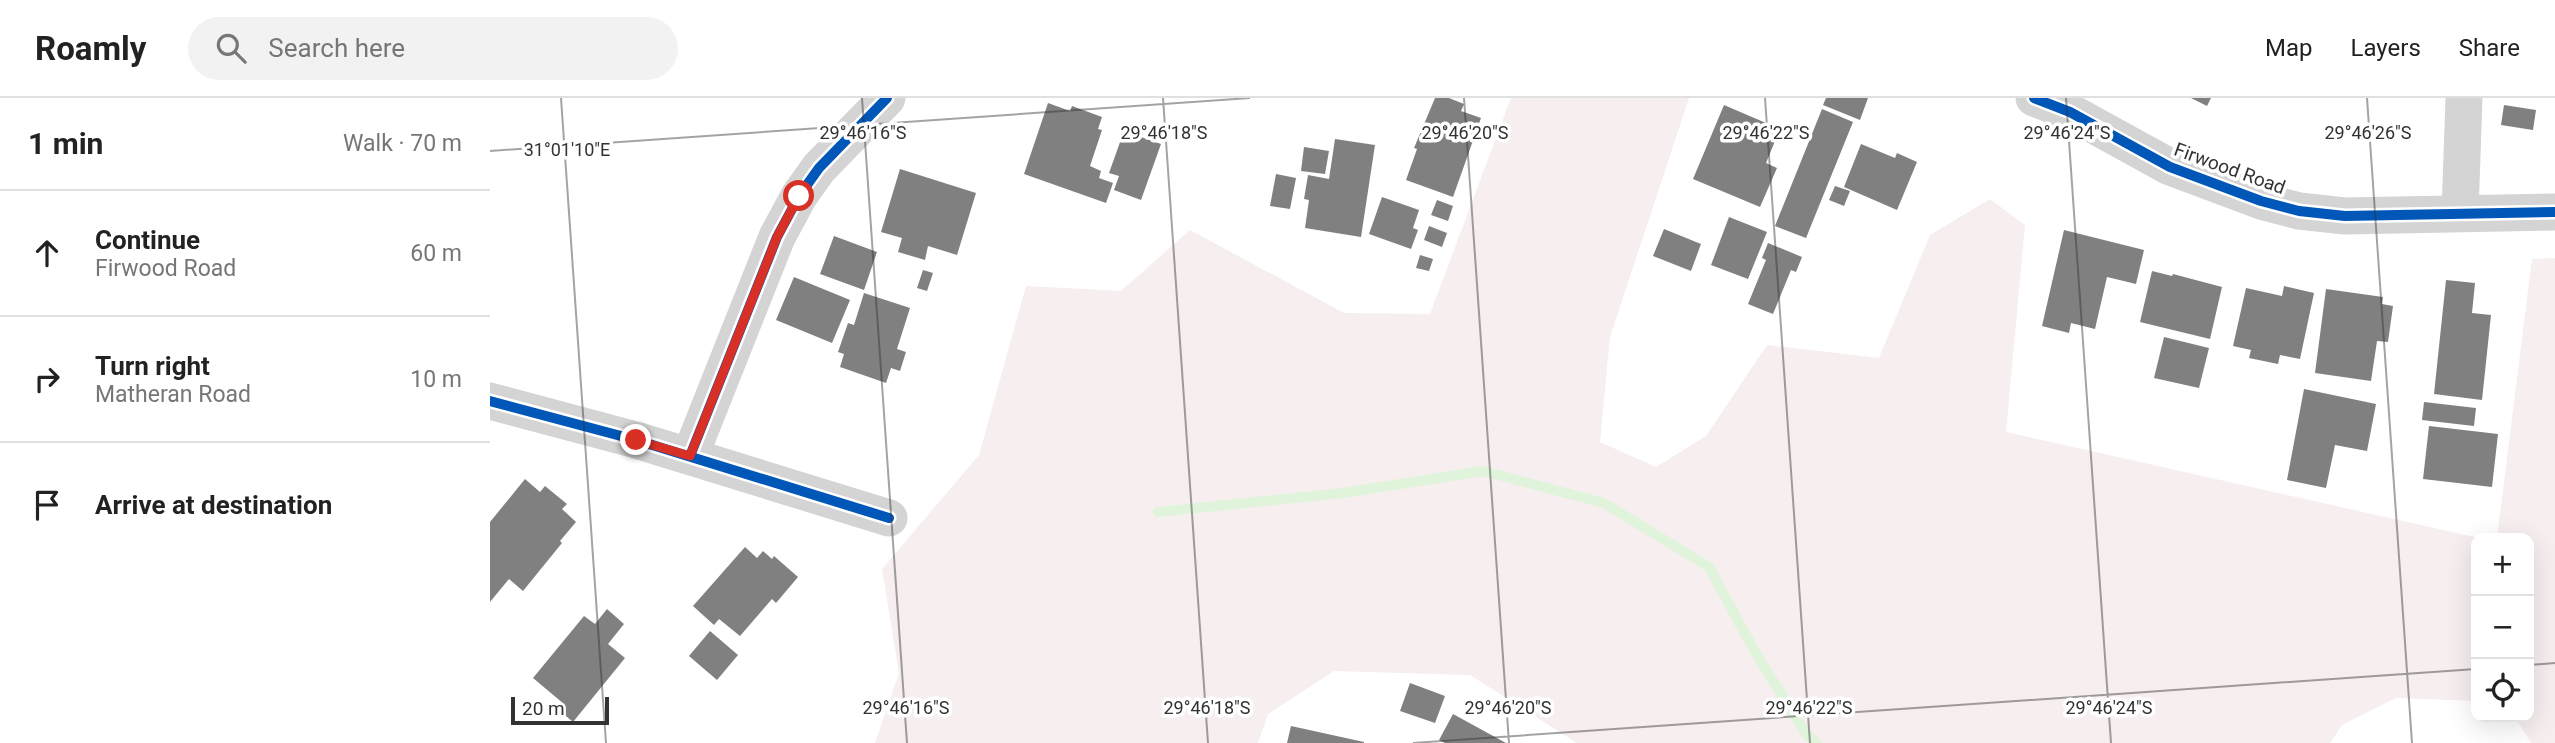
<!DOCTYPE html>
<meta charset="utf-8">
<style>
body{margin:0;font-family:Roboto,sans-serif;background:#f2f2f2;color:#222}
.controls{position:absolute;right:21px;bottom:21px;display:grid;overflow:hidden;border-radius:14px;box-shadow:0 7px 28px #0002}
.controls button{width:63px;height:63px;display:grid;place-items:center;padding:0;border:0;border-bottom:2px solid #e0e0e0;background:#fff;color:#222;font:35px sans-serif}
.scale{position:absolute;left:21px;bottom:18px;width:98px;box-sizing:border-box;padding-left:7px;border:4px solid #323232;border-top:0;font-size:19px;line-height:24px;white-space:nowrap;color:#323232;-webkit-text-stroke:5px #fff;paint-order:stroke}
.stop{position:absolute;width:21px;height:21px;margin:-16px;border:5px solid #d93025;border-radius:50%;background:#fff}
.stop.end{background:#d93025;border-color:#fff;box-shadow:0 2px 7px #0008}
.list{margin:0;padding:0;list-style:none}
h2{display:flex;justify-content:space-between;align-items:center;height:91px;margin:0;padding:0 28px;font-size:30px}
h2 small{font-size:23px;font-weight:400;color:#767676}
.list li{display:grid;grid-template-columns:46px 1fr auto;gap:21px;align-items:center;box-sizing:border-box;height:126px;padding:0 28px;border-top:2px solid #e0e0e0}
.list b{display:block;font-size:26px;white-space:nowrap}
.list p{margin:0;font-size:23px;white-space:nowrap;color:#767676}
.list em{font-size:23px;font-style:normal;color:#767676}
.icon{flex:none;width:38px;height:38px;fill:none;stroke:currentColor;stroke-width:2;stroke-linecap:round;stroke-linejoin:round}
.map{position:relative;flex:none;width:2065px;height:645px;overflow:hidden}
header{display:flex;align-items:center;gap:42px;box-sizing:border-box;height:98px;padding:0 35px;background:#fff;border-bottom:2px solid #e0e0e0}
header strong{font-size:33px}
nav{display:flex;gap:38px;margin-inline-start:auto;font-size:24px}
.search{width:490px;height:63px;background:#f2f2f2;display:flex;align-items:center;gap:18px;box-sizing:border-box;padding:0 24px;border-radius:38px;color:#767676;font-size:26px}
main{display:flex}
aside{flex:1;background:#fff}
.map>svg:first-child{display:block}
</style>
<header>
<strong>Roamly</strong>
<div class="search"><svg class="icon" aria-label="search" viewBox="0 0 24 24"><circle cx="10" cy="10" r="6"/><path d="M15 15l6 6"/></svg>Search here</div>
<nav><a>Map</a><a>Layers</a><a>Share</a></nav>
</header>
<main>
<aside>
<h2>1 min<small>Walk · 70 m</small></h2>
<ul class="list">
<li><svg class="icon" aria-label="ahead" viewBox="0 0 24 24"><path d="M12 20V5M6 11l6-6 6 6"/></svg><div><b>Continue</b><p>Firwood Road</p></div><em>60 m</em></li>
<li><svg class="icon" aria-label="right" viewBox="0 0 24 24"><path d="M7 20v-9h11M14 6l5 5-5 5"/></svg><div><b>Turn right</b><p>Matheran Road</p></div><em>10 m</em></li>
<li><svg class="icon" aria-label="arrive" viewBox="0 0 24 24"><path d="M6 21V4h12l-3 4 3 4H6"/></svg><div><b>Arrive at destination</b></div></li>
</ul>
</aside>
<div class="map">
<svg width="2065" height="645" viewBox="0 0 2065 645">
<rect width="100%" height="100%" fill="#fff"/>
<!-- green -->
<path fill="#f6eeef" d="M1021 0H1199L1120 239 1110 344 1166 369 1216 338 1277 247 1389 260 1440 137 1500 101 1535 127 1516 334 1989 440H1986V603L1906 600 1852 627 1840 645H1087L980 577 844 573 778 616 768 645H385L409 575 392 471 489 357 536 188 631 193 700 132 854 215 940 216Z
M2065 160V645H2041L2025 619H2039V440H2007L2042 161Z"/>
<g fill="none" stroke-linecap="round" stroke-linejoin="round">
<!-- stream -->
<path stroke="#e0f4db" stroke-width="10" d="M668 414 853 395 993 373 1114 405 1219 469 1265 554 1317 637 1327 645"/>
</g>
<!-- building -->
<path fill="#808080" d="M945 0H959L974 6 971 13 991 20 963 99 916 82 927 51 924 50Z
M1336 0H1378L1370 22 1333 7Z
M1701 0H1721L1717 8Z
M558 5 580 13 582 8 612 19 608 31 612 32 600 68 611 73 609 80 623 85 616 105 534 76Z
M1234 7 1290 31 1276 65 1287 70 1270 109 1203 81Z
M2014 7 2046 12 2043 32 2011 27Z
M1332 11 1363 24 1316 140 1285 128Z
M634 33 671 46 651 102 624 92 629 78 619 75Z
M845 41 885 47 871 139 815 130 819 102 814 101 818 77 839 81Z
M1371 46 1405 60 1407 55 1427 64 1407 112 1354 89Z
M814 49 839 53 835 76 811 73Z
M410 71 486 95 467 157 438 148 435 162 408 154 412 140 391 134Z
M786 76 806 80 800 111 780 108Z
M1345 88 1360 93 1354 108 1339 102Z
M892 99 929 112 923 130 928 132 921 151 879 136Z
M947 102 963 108 958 123 941 117Z
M1239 119 1277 134 1258 181 1221 167Z
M939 128 957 135 952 149 934 142Z
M1174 131 1211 146 1201 173 1163 158Z
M1574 132 1654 152 1646 186 1617 179 1605 231 1581 225 1579 235 1552 228Z
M344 138 387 154 374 192 330 176Z
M1278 145 1312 159 1306 174 1301 172 1283 216 1258 206 1276 162 1272 160Z
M930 157 943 161 939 173 926 170Z
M433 172 443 175 437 193 427 190Z
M1662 173 1682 178 1683 176 1732 189 1720 241 1650 224Z
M304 179 360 202 342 245 286 222Z
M1956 182 1985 185 1982 215 2001 217 1992 302 1944 296Z
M1794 188 1824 195 1810 261 1790 257 1788 266 1759 260 1761 252 1743 248 1756 190 1792 198Z
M1836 191 1893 199 1892 206 1903 208 1898 244 1887 243 1881 283 1825 275Z
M374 195 420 210 407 251 416 254 410 273 401 270 396 285 350 269 354 256 348 254 358 225 364 227Z
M1674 239 1719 250 1709 290 1664 280Z
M1814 291 1886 306 1877 353 1845 347 1836 390 1797 382Z
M1934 304 1986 310 1984 328 1932 322Z
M1939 328 2008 336 2002 389 1933 381Z
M35 381 50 394 55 388 77 406 72 411 86 424 70 443 72 445 33 493 19 481 0 504V424Z
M255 449 267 460 273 453 282 461 284 458 308 479 286 505 282 501 250 538 229 521 224 527 203 508Z
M117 511 134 526 118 546 135 560 83 624 69 612 74 606 43 580 94 518 105 526Z
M220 533 248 557 227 582 199 558Z
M920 585 955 598 945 625 910 613Z
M963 616 1016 645H955L949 642Z
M801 628 874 644V645H797Z"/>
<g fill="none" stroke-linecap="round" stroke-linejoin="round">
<!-- minor -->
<path stroke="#d4d4d4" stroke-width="37" d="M1544 0 1580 14 1680 69 1771 103 1809 113 1855 118 2065 114
M1970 115 1974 0
M0 303 146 342 399 420
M200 358 287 139 309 98 329 70 397 0"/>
<!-- cycleway casing -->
<g stroke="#fff" stroke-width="15">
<path id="cycleway" d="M1544 0 1580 14 1680 69 1771 103 1809 113 1855 118 2065 114
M0 303 146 342 399 420
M200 358 287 139 309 98 329 70 397 0"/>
</g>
<!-- cycleway -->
<use href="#cycleway" stroke="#0057b8" stroke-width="10"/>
</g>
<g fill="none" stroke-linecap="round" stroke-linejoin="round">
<!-- route -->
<path stroke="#d93025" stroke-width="9" d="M146 342 200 358 287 139 309 98"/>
</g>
<!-- ticks -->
<path fill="none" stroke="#323232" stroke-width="2" stroke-opacity="0.45" d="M71 0 116 645M372 0 417 645M673 0 718 645M974 0 1019 645M1275 0 1320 645M1576 0 1621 645M1877 0 1922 645M0 53 760 0M2039 567 2065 565M923 645 1986 571"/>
<g text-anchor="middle" stroke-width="7" stroke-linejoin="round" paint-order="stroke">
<!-- street labels -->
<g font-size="19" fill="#323232" stroke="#fff">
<text transform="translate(1740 70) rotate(20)" y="7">Firwood Road</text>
</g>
</g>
<g font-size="18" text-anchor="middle" fill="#323232" stroke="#fff" stroke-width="7" stroke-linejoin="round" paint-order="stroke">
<text x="373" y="41">29°46'16"S</text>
<text x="674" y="41">29°46'18"S</text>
<text x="975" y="41">29°46'20"S</text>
<text x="1276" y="41">29°46'22"S</text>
<text x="1577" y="41">29°46'24"S</text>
<text x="1878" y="41">29°46'26"S</text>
<text x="77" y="58">31°01'10"E</text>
<text x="416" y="616">29°46'16"S</text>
<text x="717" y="616">29°46'18"S</text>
<text x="1018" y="616">29°46'20"S</text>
<text x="1319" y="616">29°46'22"S</text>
<text x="1619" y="616">29°46'24"S</text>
</g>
</svg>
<div class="controls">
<button>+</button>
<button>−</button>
<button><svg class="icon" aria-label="locate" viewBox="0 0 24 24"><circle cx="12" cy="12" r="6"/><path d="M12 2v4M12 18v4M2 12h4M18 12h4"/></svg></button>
</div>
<div class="scale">20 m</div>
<div class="stop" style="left:309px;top:98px"></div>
<div class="stop end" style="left:146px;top:342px"></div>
</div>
</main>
